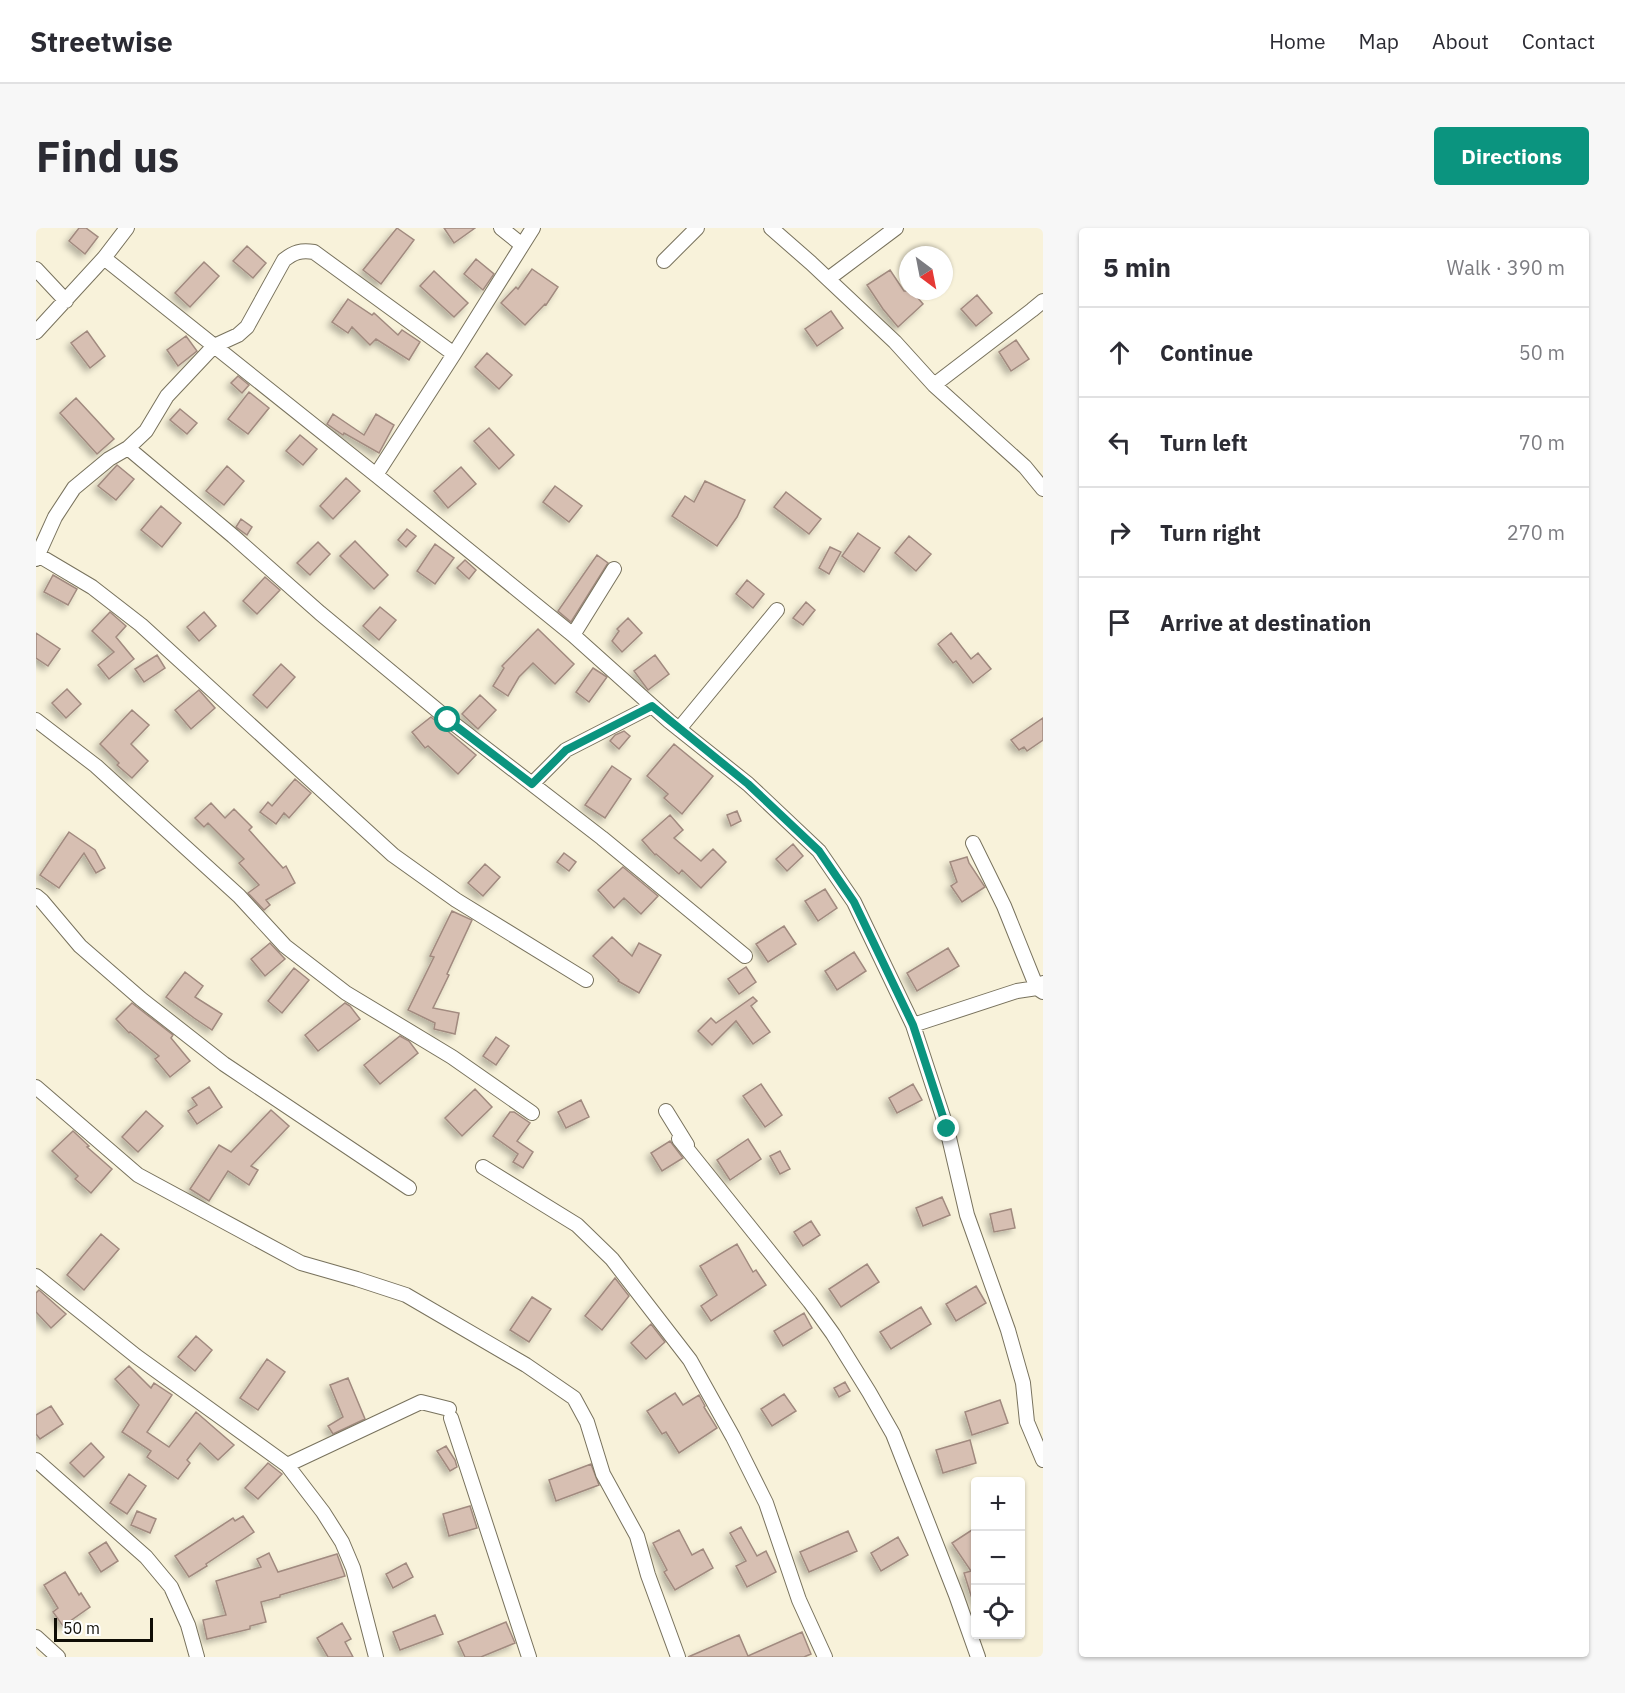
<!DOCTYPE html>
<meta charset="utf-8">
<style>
body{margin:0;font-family:"IBM Plex Sans",sans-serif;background:#f7f7f7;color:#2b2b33}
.controls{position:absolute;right:18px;bottom:18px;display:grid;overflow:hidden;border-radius:6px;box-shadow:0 2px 4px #0004}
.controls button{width:54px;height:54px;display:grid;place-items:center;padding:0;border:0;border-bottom:2px solid #e1e1e2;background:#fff;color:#2b2b33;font:30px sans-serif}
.compass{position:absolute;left:863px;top:18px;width:54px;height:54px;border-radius:50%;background:#fff;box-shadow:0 2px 4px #0004;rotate:148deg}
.scale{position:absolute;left:18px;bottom:15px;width:99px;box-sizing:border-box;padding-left:6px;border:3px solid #0f0d05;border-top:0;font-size:16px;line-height:21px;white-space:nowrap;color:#0f0d05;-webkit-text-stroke:4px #fff;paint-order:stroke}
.stop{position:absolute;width:18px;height:18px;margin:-14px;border:4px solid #0b947f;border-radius:50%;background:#fff}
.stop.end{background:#0b947f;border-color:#fff;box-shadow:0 2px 6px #0008}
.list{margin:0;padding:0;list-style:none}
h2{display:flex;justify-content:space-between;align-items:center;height:78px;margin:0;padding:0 24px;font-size:26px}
h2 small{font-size:20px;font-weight:400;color:#7c7c81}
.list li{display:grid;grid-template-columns:39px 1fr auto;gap:18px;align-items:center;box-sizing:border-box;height:90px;padding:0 24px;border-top:2px solid #e1e1e2}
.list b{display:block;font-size:22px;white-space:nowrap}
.list em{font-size:20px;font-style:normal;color:#7c7c81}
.icon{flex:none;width:33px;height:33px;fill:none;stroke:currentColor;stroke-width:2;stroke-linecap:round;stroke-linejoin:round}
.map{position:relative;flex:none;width:1007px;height:1429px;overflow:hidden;border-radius:6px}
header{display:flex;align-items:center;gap:36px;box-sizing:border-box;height:84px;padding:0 30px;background:#fff;border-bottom:2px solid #e1e1e2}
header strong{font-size:28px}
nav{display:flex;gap:33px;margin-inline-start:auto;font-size:21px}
.intro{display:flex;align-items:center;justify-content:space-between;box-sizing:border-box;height:144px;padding:0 36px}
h1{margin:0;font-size:42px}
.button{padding:15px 27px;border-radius:6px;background:#0b947f;color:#fff;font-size:21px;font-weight:700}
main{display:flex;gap:36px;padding:0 36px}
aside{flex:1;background:#fff;border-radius:6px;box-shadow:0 2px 4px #0004}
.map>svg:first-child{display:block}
</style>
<header>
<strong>Streetwise</strong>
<nav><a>Home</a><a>Map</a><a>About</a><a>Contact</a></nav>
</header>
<div class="intro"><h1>Find us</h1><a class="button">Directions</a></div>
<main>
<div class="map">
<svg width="1007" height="1429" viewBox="0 0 1007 1429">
<defs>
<filter id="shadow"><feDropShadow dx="-4" dy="4" stdDeviation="3" flood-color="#0004"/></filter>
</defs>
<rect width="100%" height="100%" fill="#f8f2da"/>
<!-- building -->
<path fill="#d7bfb2" stroke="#a18a7f" stroke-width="1.5" filter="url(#shadow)" d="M43 0H50L62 9 49 26 33 13Z
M361 0 378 12 345 56 327 42Z
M408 0H439L418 15Z
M211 18 230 35 217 50 197 33Z
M440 31 458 46 447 62 428 46Z
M168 34 183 48 154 79 139 65Z
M496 41 522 59 510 77 509 76 489 97 465 75 480 59 482 61Z
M854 42 868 63H876L887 76 862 99 847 81 831 57Z
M398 43 432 75 418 89 384 58Z
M941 67 956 85 940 98 925 81Z
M312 71 336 87 338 85 362 107 366 102 384 114 373 132 340 111 334 117 316 99 312 105 296 94Z
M795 83 807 100 781 118 769 101Z
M51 103 69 128 54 140 35 115Z
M150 108 161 123 142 138 131 122Z
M980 112 993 131 975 143 963 124Z
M451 125 476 147 463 161 439 139Z
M202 148 213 157 206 165 195 155Z
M213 164 233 180 212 206 192 191Z
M40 170 78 211 61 226 24 185Z
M144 181 161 195 151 206 134 192Z
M297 186 328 207 340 186 358 197 343 225 308 205 307 207 291 196Z
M453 200 478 227 463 241 438 213Z
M264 207 281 221 267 237 250 223Z
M81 237 98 251 80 272 62 258Z
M191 238 208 253 188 277 170 263Z
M425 239 440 256 412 280 398 263Z
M310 250 324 263 297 291 284 278Z
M669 253 709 272 701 289 681 318 636 288 649 268 658 274Z
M519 258 546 278 533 294 507 274Z
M750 264 785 291 773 306 738 279Z
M125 278 145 295 126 319 105 302Z
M205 291 216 299 211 307 200 299Z
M371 301 380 308 370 319 362 312Z
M822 305 844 320 828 344 806 328Z
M873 308 895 326 880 343 859 325Z
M319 313 352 347 338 361 304 328Z
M282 314 294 326 274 347 261 335Z
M399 316 418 330 399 356 381 343Z
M794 319 805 324 793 346 783 340Z
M561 327 572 335 535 394 522 383Z
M429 332 440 342 433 351 421 340Z
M17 347 41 361 32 377 8 364Z
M229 349 244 362 221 386 207 373Z
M711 352 728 366 717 380 700 366Z
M770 374 779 382 767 397 757 390Z
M344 379 360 392 343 412 327 398Z
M74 384 90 398 80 409 98 431 73 451 62 437 78 424 56 403Z
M168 384 180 398 163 413 151 399Z
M592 390 606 405 586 424 576 413 583 403 581 401Z
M502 401 538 436 519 456 497 435 483 449 472 468 457 458 468 440 466 438Z
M0 405 24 421 12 438 0 430Z
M915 405 935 431 942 425 955 441 937 455 920 433 917 435 902 416Z
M121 427 129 440 108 454 99 441Z
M619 427 633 446 612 462 598 443Z
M245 436 259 449 231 480 217 467Z
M557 440 571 449 553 474 540 464Z
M31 461 45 476 30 490 16 475Z
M163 462 179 480 155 501 139 482Z
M444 467 460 482 442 501 426 486Z
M96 482 113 497 95 516 112 533 96 550 81 537 83 535 64 516Z
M395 489 440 527 422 546 392 518 389 520 376 504Z
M1007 490V512L991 523 988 519 983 522 975 512Z
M588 503 594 508 583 521 574 513 579 507Z
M638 516 677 548 646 586 628 570 632 566 611 548Z
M576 538 595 551 569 590 549 577Z
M259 551 275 565 253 590 248 585 240 596 224 584 232 574 236 578Z
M175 575 189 590 198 581 216 599 213 602 247 640 250 638 259 655 230 672 234 677 228 682 212 665 223 657 203 635 208 631 172 595 168 599 159 590Z
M701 583 705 593 695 598 691 587Z
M634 587 647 602 638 610 665 633 677 621 690 634 665 660 646 642 643 646 620 626 619 627 606 612Z
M33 604 59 622 69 640 60 645 48 625 23 660 4 647Z
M757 616 767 628 751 643 740 631Z
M528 625 540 634 533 643 521 634Z
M931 629 933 635 949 659 926 674 915 658 921 654 914 634Z
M449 636 464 649 447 668 432 655Z
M587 639 622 668 605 686 588 670 578 680 562 662Z
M789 661 801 680 782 693 769 673Z
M416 683 436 692 411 746 413 747 397 780 423 785 419 806 398 801 399 795 372 782 398 729 394 728Z
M748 698 760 716 732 734 720 716Z
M576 709 596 728 603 715 625 727 603 765 582 753 583 752 557 728Z
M234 715 249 731 229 748 215 731Z
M912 720 923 738 881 763 871 745Z
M818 724 830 743 801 762 789 743Z
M710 739 720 754 703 766 692 751Z
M258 740 273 752 246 785 232 773Z
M149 744 167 758 159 769 186 786 176 802 158 790 130 769Z
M717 769 721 773 715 778 734 804 717 816 700 793 676 817 662 803 675 790 680 795Z
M96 775 137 807 135 810 154 833 134 849 119 831 123 828 94 804 93 805 80 791Z
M309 775 314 778 324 791 282 823 269 807Z
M364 808 373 813 382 825 344 856 328 837Z
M460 809 473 818 460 837 447 828Z
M725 856 746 887 729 899 707 868Z
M877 856 886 872 861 885 853 870Z
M173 859 186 879 161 896 152 883 161 877 156 870Z
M439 861 456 879 426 908 409 890Z
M545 872 553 889 530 900 522 884Z
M235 882 253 898 215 938 222 942 213 957 192 943 173 973 154 961 183 917 195 924Z
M110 883 127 898 102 924 86 909Z
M474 884H478L494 895 481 913 497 924 487 940 477 934 482 926 457 908Z
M37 903 53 918 51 919 76 941 55 965 39 951 42 948 16 923Z
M712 911 725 931 694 952 681 932Z
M634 913 647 930 626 943 615 925Z
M744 923 754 941 744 946 734 928Z
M906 969 914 987 887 998 880 980Z
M975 981 979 1000 958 1004 954 986Z
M775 993 784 1007 767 1018 758 1004Z
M65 1006 83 1021 48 1062 31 1047Z
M701 1016 717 1044 720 1042 730 1057 675 1093 665 1078 681 1067 664 1038Z
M831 1036 843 1054 805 1079 793 1061Z
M579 1050 593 1068 566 1102 549 1088Z
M940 1058 950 1075 920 1093 910 1076Z
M3 1062 30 1086 15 1100 0 1084V1065Z
M496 1069 515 1081 493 1114 474 1102Z
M885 1079 895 1096 855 1121 844 1104Z
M768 1085 776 1100 747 1118 738 1103Z
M615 1096 629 1114 610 1131 595 1115Z
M160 1108 176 1122 159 1143 142 1129Z
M231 1131 249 1144 222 1182 204 1170Z
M93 1138 115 1160 118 1155 136 1167 111 1204 133 1219 160 1184 198 1217 182 1232 164 1215 151 1232 154 1235 142 1251 111 1229 115 1223 86 1204 103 1177 79 1151Z
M312 1150 329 1191 297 1206 292 1198 307 1189 294 1157Z
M809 1154 814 1163 803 1169 798 1160Z
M639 1165 647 1177 663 1167 669 1178 668 1179 681 1200 643 1225 630 1204 626 1206 611 1183Z
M748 1166 760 1183 736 1198 725 1181Z
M964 1172 972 1195 936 1207 929 1184Z
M15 1178 27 1196 4 1211 0 1206V1187Z
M934 1212 940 1235 907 1245 900 1222Z
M55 1215 68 1229 48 1249 34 1235Z
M410 1218 419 1232 421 1239 414 1243 401 1223Z
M232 1235 246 1246 222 1271 209 1260Z
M555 1236 563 1257 520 1273 513 1252Z
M93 1246 110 1258 91 1286 74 1275Z
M434 1278 441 1300 413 1308 407 1286Z
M101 1283 120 1291 114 1305 95 1297Z
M207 1288 218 1304 170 1336 171 1338 153 1349 139 1328 197 1290 199 1293Z
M705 1299 721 1328 730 1323 740 1344 711 1359 700 1338 710 1333 694 1305Z
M939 1300V1374H937L928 1345 935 1343 916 1315Z
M643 1302 656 1327 667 1321 677 1340 639 1362 628 1344 631 1342 617 1315Z
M812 1303 821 1323 773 1344 764 1324Z
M862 1309 872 1327 845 1343 835 1325Z
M70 1314 82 1333 65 1344 53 1325Z
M233 1325 242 1344 301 1326 309 1348 244 1367V1369L225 1374 230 1394 214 1398V1401L171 1411 167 1392 190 1387 180 1353 225 1339 221 1331Z
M370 1335 377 1349 357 1360 350 1346Z
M29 1344 43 1367 45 1365 54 1379 27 1398 17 1384 22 1380 8 1357Z
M399 1387 407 1406 364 1422 357 1404Z
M470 1394 479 1415 445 1429H429L422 1414Z
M306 1395 315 1411 309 1414 317 1429H292L281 1410Z
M766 1404 775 1426 768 1429H652L703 1407 712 1428Z"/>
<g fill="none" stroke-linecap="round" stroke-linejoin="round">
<!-- street casing -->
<g stroke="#78725d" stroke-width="16">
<path id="street" d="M465 0 486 17
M735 0 775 35 859 114 898 157 989 239 1007 261
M68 30 340 247 537 407 633 493 712 556 783 623 818 674 877 797 911 901 931 987 972 1102 987 1155 991 1194 1007 1232
M628 33 661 0
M0 41 30 73
M792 51 860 0
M0 104 68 30 91 0
M898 157 996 82 1007 73
M92 220 197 308 284 385 413 492 566 610 709 728
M340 247 418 126 497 0
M2 327 56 359 105 397 357 627 420 672 550 752
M0 331 19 289 38 260 73 231 92 220 110 203 131 168 178 118 202 107 211 99 248 32C258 24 265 22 278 24L418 126
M537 407 578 341
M0 492 60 538 203 668 249 718 310 765 416 829 496 885
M643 501 741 382
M496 556 530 522 616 478
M937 615 968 678 1001 760 1007 755
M0 668 6 673 44 718 105 771 188 836 373 960
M877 797 981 763 1001 760 1007 764
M0 859 102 947 265 1035 321 1051 370 1067 490 1137 538 1170 551 1194 567 1246 601 1308 612 1347 642 1429
M630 883 651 917
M643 911 774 1074 797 1106 833 1164 857 1206 920 1367 942 1429
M447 939 541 997 576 1031 654 1132 697 1209 730 1275 763 1372 789 1429
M0 1048 100 1128 251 1237 287 1284 306 1314 317 1340 340 1429
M415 1190 493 1429
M0 1232 110 1329 135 1359 152 1397 161 1429
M251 1237 385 1174 413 1181
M0 1409 22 1429"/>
</g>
<!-- street -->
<use href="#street" stroke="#fff" stroke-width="14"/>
</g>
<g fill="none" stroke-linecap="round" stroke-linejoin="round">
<!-- route -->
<path stroke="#0b947f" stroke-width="8" d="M412 492 496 556 530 522 616 478 712 556 783 623 818 674 877 797 911 901"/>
</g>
</svg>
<div class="controls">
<button>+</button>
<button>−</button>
<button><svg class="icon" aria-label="locate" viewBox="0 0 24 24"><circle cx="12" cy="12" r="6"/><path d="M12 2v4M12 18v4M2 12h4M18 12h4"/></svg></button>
</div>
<svg class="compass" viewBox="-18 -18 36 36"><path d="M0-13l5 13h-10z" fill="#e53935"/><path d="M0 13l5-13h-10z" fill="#7c7c81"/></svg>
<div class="scale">50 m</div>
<div class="stop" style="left:412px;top:492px"></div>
<div class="stop end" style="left:911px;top:901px"></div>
</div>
<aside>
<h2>5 min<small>Walk · 390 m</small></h2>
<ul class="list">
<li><svg class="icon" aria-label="ahead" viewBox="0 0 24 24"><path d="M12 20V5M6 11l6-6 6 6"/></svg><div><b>Continue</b></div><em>50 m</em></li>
<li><svg class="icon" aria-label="left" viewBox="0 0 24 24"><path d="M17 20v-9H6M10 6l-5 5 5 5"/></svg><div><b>Turn left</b></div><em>70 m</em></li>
<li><svg class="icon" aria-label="right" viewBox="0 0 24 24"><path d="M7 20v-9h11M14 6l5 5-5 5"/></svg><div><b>Turn right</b></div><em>270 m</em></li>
<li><svg class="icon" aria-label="arrive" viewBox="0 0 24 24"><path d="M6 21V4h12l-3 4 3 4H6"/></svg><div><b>Arrive at destination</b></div></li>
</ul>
</aside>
</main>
